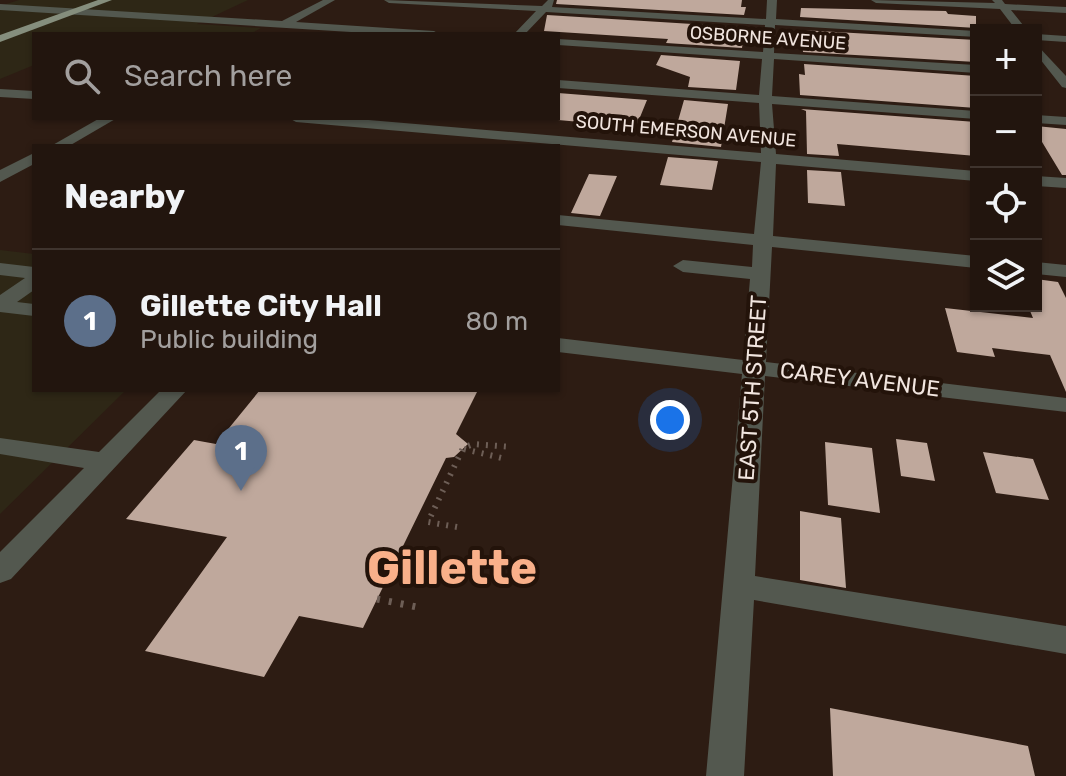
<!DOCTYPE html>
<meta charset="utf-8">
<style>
body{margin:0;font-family:Rubik,sans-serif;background:#2e221c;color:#f1f3f6}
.controls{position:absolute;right:24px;top:24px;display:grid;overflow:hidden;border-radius:0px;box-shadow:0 2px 6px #0004}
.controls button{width:72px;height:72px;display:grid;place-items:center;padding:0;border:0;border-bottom:2px solid #3f342e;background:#22150e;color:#f1f3f6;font:40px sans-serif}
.you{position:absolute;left:670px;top:420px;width:28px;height:28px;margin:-20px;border:6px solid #fff;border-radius:50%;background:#1a73e8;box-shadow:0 0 0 12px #1a73e833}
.badge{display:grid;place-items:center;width:52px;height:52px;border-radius:50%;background:#0b8043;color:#fff;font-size:26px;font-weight:700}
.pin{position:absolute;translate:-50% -66px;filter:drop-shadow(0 2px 4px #0008)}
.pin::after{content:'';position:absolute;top:42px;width:28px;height:24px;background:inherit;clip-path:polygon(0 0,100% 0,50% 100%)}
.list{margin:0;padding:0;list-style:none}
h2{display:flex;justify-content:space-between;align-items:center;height:104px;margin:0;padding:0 32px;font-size:34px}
h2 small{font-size:26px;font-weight:400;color:#a29f9e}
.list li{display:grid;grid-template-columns:52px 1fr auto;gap:24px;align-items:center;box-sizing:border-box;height:144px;padding:0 32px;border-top:2px solid #3f342e}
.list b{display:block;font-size:30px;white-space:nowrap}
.list p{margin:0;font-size:26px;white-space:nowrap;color:#a29f9e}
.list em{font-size:26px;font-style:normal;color:#a29f9e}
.icon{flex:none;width:44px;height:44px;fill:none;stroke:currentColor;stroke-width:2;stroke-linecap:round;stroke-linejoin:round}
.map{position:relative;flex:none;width:1066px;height:776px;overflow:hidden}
.search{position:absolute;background:#22150e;box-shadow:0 2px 6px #0004;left:32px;top:32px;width:528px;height:88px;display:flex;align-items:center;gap:20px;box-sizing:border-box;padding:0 28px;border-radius:0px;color:#a29f9e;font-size:30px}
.panel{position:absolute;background:#22150e;box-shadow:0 2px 6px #0004;left:32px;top:144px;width:528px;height:248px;border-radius:0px}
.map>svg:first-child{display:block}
</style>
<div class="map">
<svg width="1066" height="776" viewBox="0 0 1066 776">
<rect width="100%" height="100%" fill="#2d1c13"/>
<!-- commercial -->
<path fill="#2e2716" d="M19 0H248L197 24 261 28 250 34H34V65L0 79V6Z
M0 250 34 254V390H126L0 514Z"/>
<!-- building -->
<path fill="#bfa89c" d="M557 0H742L741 7H746L744 15 556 4Z
M801 8 946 11 948 14 976 16V28L800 17Z
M547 15 741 27 740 33H744L742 48 666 43 668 39 544 31Z
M801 30 976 40V62L803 52Z
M661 55 740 61 736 90 688 87 690 77 656 65Z
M804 64 976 76V108L800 95 799 74 805 75Z
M558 93 647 100 636 127 558 120Z
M684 100 728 104 721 147 672 142Z
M801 109 976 122V156L837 144 839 156 807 154 806 111Z
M1036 126 1066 129V175H1062L1036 132Z
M668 157 718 161 712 190 660 185Z
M807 170 841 172 845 206 808 203Z
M589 174 617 176 600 216 571 213Z
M1036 279 1058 282 1066 298V392L1050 355 992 348 995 357 957 352 945 308 1033 318 1028 306H1036Z
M260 390H478L456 434 468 444 454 457 446 458 363 628 299 616 264 677 145 651 227 537 126 519 194 440 216 444Z
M896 439 927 443 935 481 901 476Z
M825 442 872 448 880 513 828 505Z
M983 452 1033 459 1049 500 996 493Z
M800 511 841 518 846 588 800 580Z
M830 708 1028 746 1035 776H833Z"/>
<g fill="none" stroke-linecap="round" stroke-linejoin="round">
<!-- path-far1 -->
<path stroke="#6d5e56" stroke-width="6" stroke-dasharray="2 7" stroke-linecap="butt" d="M464 449 506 459
M457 527 428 522 463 448 473 444 512 447"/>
<!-- path -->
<path stroke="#6d5e56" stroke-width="7" stroke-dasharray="3 9" stroke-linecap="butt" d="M377 599 422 608"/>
<!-- minor -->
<path fill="#53584f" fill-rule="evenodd" d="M323 0H335L296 22 434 31 439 34H383L0 10V4L282 21Z
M384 0 542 6 548 0H554L552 7 766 19 767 0H777L776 19 976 31V37L775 25 774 53 976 65V73L774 59 772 96 976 111V119L772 104 776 154 976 171V181L776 164 773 236 976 256V268L772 247 766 362 1066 398V412L765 376 755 576 1066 626V654L754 600 744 776H706L742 374 558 352V338L743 360 750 279 683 272 673 266 683 260 752 267 753 245 558 225V215L754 234 761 162 296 122 289 118H345L761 153 759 103 558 88V80L759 95 762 59 558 45V39L763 52 765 25 546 12 525 34H514L536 11 389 3Z
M871 0 995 3 992 0H1002L1005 4 1066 7V13L1011 10 1027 30H1016L1000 9 876 3Z
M1036 34 1066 36V42L1036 40Z
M1036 44 1066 76V88L1062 87 1036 54Z
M0 89 34 91V99L0 97Z
M1036 115 1066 117V125L1036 123Z
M100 118H117L69 146H51Z
M34 153V164L0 182V170Z
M1036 176 1066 178V188L1036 186Z
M1036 262 1066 265V277L1036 274Z
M0 263 34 267V290L17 302 34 304V316L0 312V295L25 278 0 275Z
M161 390H187L11 579 0 583V552L84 468 0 454V438L99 452Z"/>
<!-- major -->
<path fill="#858e7d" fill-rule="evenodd" d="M98 0H112L0 42V35Z"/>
</g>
<g text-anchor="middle" stroke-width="8" stroke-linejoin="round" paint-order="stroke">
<!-- far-street labels -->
<g font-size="18" fill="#f1e5df" stroke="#23130a">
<text transform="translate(768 38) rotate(4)" y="6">OSBORNE AVENUE</text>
<text transform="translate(686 131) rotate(5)" y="6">SOUTH EMERSON AVENUE</text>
</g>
<!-- street labels -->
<g font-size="22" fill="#f1e5df" stroke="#23130a">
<text transform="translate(860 379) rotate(7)" y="8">CAREY AVENUE</text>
<text transform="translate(752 388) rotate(-86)" y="8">EAST 5TH STREET</text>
</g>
<!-- near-town labels -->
<g font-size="46" font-weight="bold" fill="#f9b08a" stroke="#23130a">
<text x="452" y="584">Gillette</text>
</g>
</g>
</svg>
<div class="controls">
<button>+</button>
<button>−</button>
<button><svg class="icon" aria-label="locate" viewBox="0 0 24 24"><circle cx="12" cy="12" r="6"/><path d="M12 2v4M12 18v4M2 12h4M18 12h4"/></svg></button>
<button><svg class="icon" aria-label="layers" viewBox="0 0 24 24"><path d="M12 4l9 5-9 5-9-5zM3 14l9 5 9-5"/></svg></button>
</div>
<div class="you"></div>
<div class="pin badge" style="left:241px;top:491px;background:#5c6f8a">1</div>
<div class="search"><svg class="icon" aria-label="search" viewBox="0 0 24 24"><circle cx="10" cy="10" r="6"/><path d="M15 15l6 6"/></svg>Search here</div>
<section class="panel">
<h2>Nearby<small></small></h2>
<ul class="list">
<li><span class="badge" style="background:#5c6f8a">1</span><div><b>Gillette City Hall</b><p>Public building</p></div><em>80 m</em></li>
</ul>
</section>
</div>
